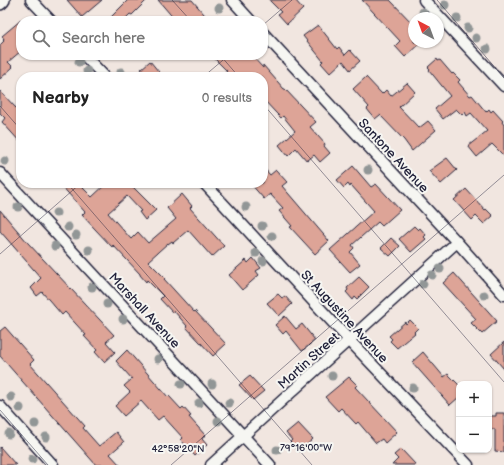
<!DOCTYPE html>
<meta charset="utf-8">
<style>
body{margin:0;font-family:"Balsamiq Sans",sans-serif;background:#f2f2f2;color:#222}
.controls{position:absolute;right:12px;bottom:12px;display:grid;overflow:hidden;border-radius:8px;box-shadow:0 1px 3px #0004}
.controls button{width:36px;height:36px;display:grid;place-items:center;padding:0;border:0;border-bottom:1px solid #e0e0e0;background:#fff;color:#222;font:20px sans-serif}
.compass{position:absolute;left:408px;top:12px;width:36px;height:36px;border-radius:50%;background:#fff;box-shadow:0 1px 3px #0004;rotate:319deg}
.list{margin:0;padding:0;list-style:none}
h2{display:flex;justify-content:space-between;align-items:center;height:52px;margin:0;padding:0 16px;font-size:17px}
h2 small{font-size:13px;font-weight:400;color:#767676}
.icon{flex:none;width:22px;height:22px;fill:none;stroke:currentColor;stroke-width:2;stroke-linecap:round;stroke-linejoin:round}
.map{position:relative;flex:none;width:504px;height:465px;overflow:hidden}
.search{position:absolute;background:#fff;box-shadow:0 1px 3px #0004;left:16px;top:16px;width:252px;height:44px;display:flex;align-items:center;gap:10px;box-sizing:border-box;padding:0 14px;border-radius:16px;color:#767676;font-size:15px}
.panel{position:absolute;background:#fff;box-shadow:0 1px 3px #0004;left:16px;top:72px;width:252px;height:116px;border-radius:16px}
.map>svg:first-child{display:block}
</style>
<div class="map">
<svg width="504" height="465" viewBox="0 0 504 465">
<rect width="100%" height="100%" fill="#f1e6e0"/>
<filter id="ink" filterUnits="userSpaceOnUse"><feTurbulence type="fractalNoise" baseFrequency=".025" numOctaves="2"/><feDisplacementMap in="SourceGraphic" scale="8" xChannelSelector="R" yChannelSelector="G"/><feConvolveMatrix kernelMatrix="1 2 1 2 8 2 1 2 1" color-interpolation-filters="sRGB"/></filter>
<g filter="url(#ink)">
<!-- building -->
<path fill="#dda497" stroke="#22223b" d="M67 0H102L82 17Z
M128 0H147L132 15 130 14 123 21H107Z
M158 0H192L210 21H176Z
M269 0H295L303 9 287 24 278 14 281 12Z
M362 0H390L414 25V42H421L405 57 395 46 400 41Z
M21 20V51L8 62 13 67 0 79V45L4 41 3 40 4 39 2 36Z
M318 25 337 49 339 47 345 55 350 50 360 61 350 70 343 61 330 73 321 63 323 61 303 36Z
M211 55H251L263 68V65L284 89H285L316 122 310 127 325 144 324 146 330 153 320 162 314 155 307 161 296 148 288 156 279 145 295 131 283 116 281 118 276 113 263 99V77H221L227 71Z
M437 59 438 61 440 60 452 74 453 73 460 80 458 82 470 96 472 95 486 112 489 109 491 112 493 110 503 121 502 122 504 125V156L492 144 477 157 468 146 487 131 471 113 467 116 465 112 462 115 456 109 443 119 435 109 450 96 429 70 430 69 428 67Z
M150 61 163 77H148L141 69Z
M366 77 382 94 386 90 391 96 407 83 415 92 399 107 419 128 428 121 436 130 412 151 404 140 380 115 375 119 367 109 369 107 353 89Z
M0 91 16 108 21 104V143L2 122 5 118 0 113Z
M447 158 457 170 441 184 429 171Z
M353 166 371 187 376 184 400 210 382 226 378 222 352 245 354 248 350 252 360 264 350 272 330 250 374 211 351 185 350 187 348 184 344 188 337 180Z
M263 167 270 175 276 170 287 182 282 186 329 241 315 254 290 227 292 226 279 211 283 208 270 194 264 199 250 183H263Z
M59 183H78L92 197 107 183H129L156 210 145 220 139 212 141 211 127 196 108 213 131 239 138 232 148 243 176 219 167 208 182 194 192 206 190 208 224 246 212 257 188 230 173 243 172 241 168 244V243L148 261 165 278 164 279 194 312 195 311 226 344 213 356 186 327 187 326 174 311 173 313 160 299 163 296 147 280 146 282 140 275V274L113 245 112 247 95 229 82 215 85 212Z
M466 189 485 210 486 209 493 216 484 224 476 216 472 220 454 200Z
M0 210 28 243 114 335 106 342 115 352 104 362 95 352 97 350 84 336 86 335 65 312 62 315 42 292 37 296 31 288 41 278 0 231Z
M414 226 418 230 420 228 426 235 424 237 426 239 411 252 399 239Z
M391 238 400 246 390 256 381 248Z
M253 258 261 268 256 271 259 275 242 290 229 275 246 260 248 263Z
M454 273 497 321 482 334 471 323 476 319 443 283Z
M359 277 369 287 357 299 355 297 353 300 346 292 348 290 347 288Z
M278 294 282 298 285 296 292 304 279 316 267 303Z
M285 316 296 329 302 324 315 340 302 351 286 331 283 334 275 325Z
M410 320 418 328 414 332 415 333 397 348 390 341 392 339 389 336 405 322 406 324Z
M5 327 34 360 30 364 85 426 83 428 99 446 116 432 124 442 110 454 120 465H96L0 356V331Z
M504 342V369L491 354Z
M127 350 168 397 169 396 181 409 183 407 191 416 189 417 205 435 202 439 207 445 195 456 181 440 183 438 163 416 158 420 141 401 124 416 115 406 130 392 124 386 132 379 116 361Z
M423 352 444 377 448 374 459 385V397L450 405 412 362Z
M250 376 264 391 253 400 239 385Z
M349 377 357 385 355 387 397 432 385 443 382 439 376 443 358 422 356 424 341 408 338 411 325 397Z
M496 413H504V452L495 451V429H489V416H496Z
M298 423 313 439 299 452 290 442 292 440 286 433Z
M0 447 16 465H0Z
M401 449 416 465H392L398 459 394 455Z"/>
<g fill="none" stroke-linecap="round" stroke-linejoin="round">
<!-- minor casing -->
<g stroke="#22223b" stroke-width="13">
<path id="minor" d="M31 0 51 21
M232 0 251 21
M424 0 504 86
M263 33 457 242 504 295
M84 55 105 77
M0 173 270 465
M204 183 349 340 468 465
M0 406 53 465
M211 465 457 242"/>
</g>
<!-- tertiary casing -->
<g stroke="#22223b" stroke-width="16">
<path id="tertiary" d="M0 3 3 0"/>
</g>
<!-- minor -->
<use href="#minor" stroke="#f6f6f2" stroke-width="10"/>
<!-- tertiary -->
<use href="#tertiary" stroke="#f6f6f2" stroke-width="13"/>
</g>
<!-- trees -->
<g fill="#919696">
<circle cx="445" cy="5" r="4.5"/>
<circle cx="219" cy="8" r="4.5"/>
<circle cx="423" cy="12" r="4.5"/>
<circle cx="457" cy="18" r="4.5"/>
<circle cx="468" cy="28" r="4.5"/>
<circle cx="476" cy="38" r="4.5"/>
<circle cx="487" cy="49" r="4.5"/>
<circle cx="79" cy="62" r="4.5"/>
<circle cx="87" cy="71" r="4.5"/>
<circle cx="121" cy="72" r="4.5"/>
<circle cx="5" cy="161" r="4.5"/>
<circle cx="368" cy="170" r="4.5"/>
<circle cx="18" cy="207" r="4.5"/>
<circle cx="246" cy="207" r="4.5"/>
<circle cx="56" cy="213" r="4.5"/>
<circle cx="262" cy="226" r="4.5"/>
<circle cx="68" cy="227" r="4.5"/>
<circle cx="76" cy="235" r="4.5"/>
<circle cx="272" cy="236" r="4.5"/>
<circle cx="55" cy="246" r="4.5"/>
<circle cx="89" cy="250" r="4.5"/>
<circle cx="256" cy="253" r="4.5"/>
<circle cx="263" cy="261" r="4.5"/>
<circle cx="440" cy="269" r="4.5"/>
<circle cx="432" cy="275" r="4.5"/>
<circle cx="423" cy="284" r="4.5"/>
<circle cx="92" cy="287" r="4.5"/>
<circle cx="484" cy="295" r="4.5"/>
<circle cx="131" cy="296" r="4.5"/>
<circle cx="107" cy="304" r="4.5"/>
<circle cx="123" cy="319" r="4.5"/>
<circle cx="169" cy="338" r="4.5"/>
<circle cx="158" cy="359" r="4.5"/>
<circle cx="332" cy="376" r="4.5"/>
<circle cx="181" cy="384" r="4.5"/>
<circle cx="212" cy="384" r="4.5"/>
<circle cx="413" cy="388" r="4.5"/>
<circle cx="11" cy="397" r="4.5"/>
<circle cx="199" cy="403" r="4.5"/>
<circle cx="229" cy="403" r="4.5"/>
<circle cx="20" cy="408" r="4.5"/>
<circle cx="218" cy="421" r="4.5"/>
<circle cx="35" cy="424" r="4.5"/>
<circle cx="9" cy="434" r="4.5"/>
<circle cx="46" cy="437" r="4.5"/>
<circle cx="277" cy="450" r="4.5"/>
<circle cx="32" cy="459" r="4.5"/>
</g>
</g>
<!-- ticks -->
<path fill="none" stroke="#22223b" stroke-width="1" stroke-opacity="0.45" d="M172 0 191 21M437 0 504 78M263 25 292 0M220 55 239 77M203 77 229 55M263 104 504 382M0 106 21 130M67 183 312 465M0 254 81 183M0 410 48 465M171 465 504 175"/>
<g text-anchor="middle" stroke-width="4" stroke-linejoin="round" paint-order="stroke">
<!-- street labels -->
<g font-size="13" fill="#22223b" stroke="#f6f6f2">
<text transform="translate(394 155) rotate(47)" y="5">Santone Avenue</text>
<text transform="translate(145 310) rotate(47)" y="5">Marshall Avenue</text>
<text transform="translate(345 316) rotate(47)" y="5">St Augustine Avenue</text>
<text transform="translate(308 360) rotate(-42)" y="5">Martin Street</text>
</g>
</g>
<g font-size="10" text-anchor="middle" fill="#22223b" stroke="#f6f6f2" stroke-width="4" stroke-linejoin="round" paint-order="stroke">
<text x="306" y="451">79°16'00"W</text>
<text x="178" y="452">42°58'20"N</text>
</g>
</svg>
<div class="controls">
<button>+</button>
<button>−</button>
</div>
<svg class="compass" viewBox="-18 -18 36 36"><path d="M0-13l5 13h-10z" fill="#e53935"/><path d="M0 13l5-13h-10z" fill="#767676"/></svg>
<div class="search"><svg class="icon" aria-label="search" viewBox="0 0 24 24"><circle cx="10" cy="10" r="6"/><path d="M15 15l6 6"/></svg>Search here</div>
<section class="panel">
<h2>Nearby<small>0 results</small></h2>
<ul class="list">
</ul>
</section>
</div>
